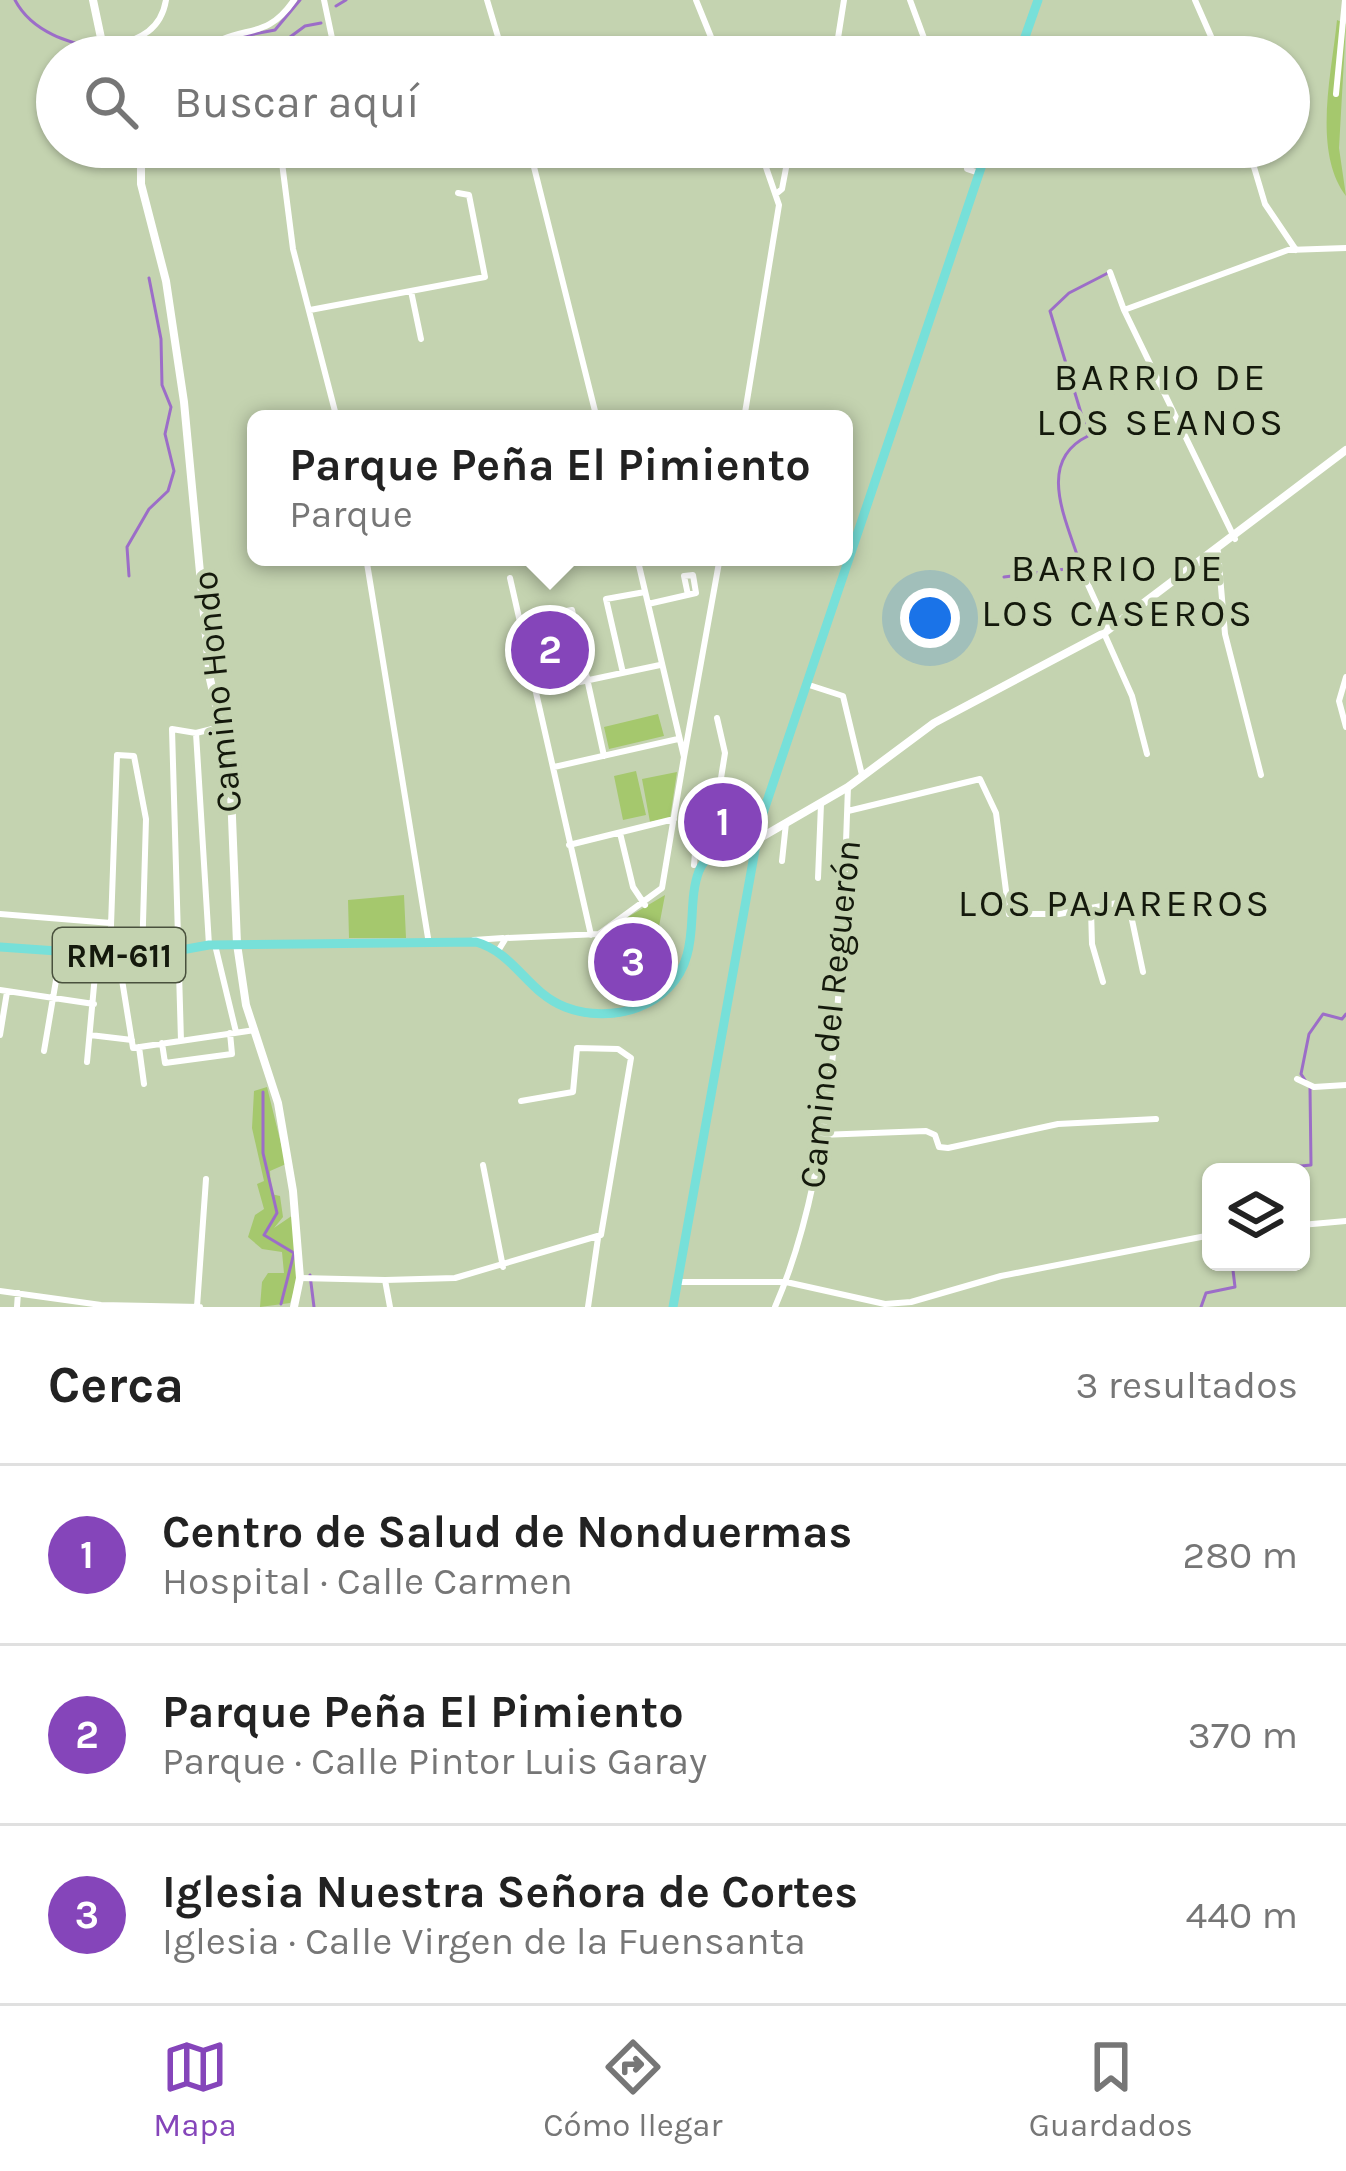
<!DOCTYPE html>
<html lang="es">
<meta charset="utf-8">
<style>
body{margin:0;font-family:Karla,sans-serif;background:#f6f6f6;color:#222}
.controls{position:absolute;right:36px;bottom:36px;display:grid;overflow:hidden;border-radius:18px;box-shadow:0 3px 9px #0004}
.controls button{width:108px;height:108px;display:grid;place-items:center;padding:0;border:0;border-bottom:3px solid #e0e0e0;background:#fff;color:#222;font:60px sans-serif}
.you{position:absolute;left:930px;top:618px;width:42px;height:42px;margin:-30px;border:9px solid #fff;border-radius:50%;background:#1a73e8;box-shadow:0 0 0 18px #1a73e833}
.badge{display:grid;place-items:center;width:78px;height:78px;border-radius:50%;background:#8545ba;color:#fff;font-size:39px;font-weight:700}
.pin{position:absolute;translate:-50% -50%;border:6px solid #fff;box-shadow:0 3px 12px #0006}
.popup{position:absolute;left:247px;top:410px;width:606px;height:156px;box-sizing:border-box;display:grid;place-content:center;border-radius:18px;background:#fff;filter:drop-shadow(0 3px 9px #0005);font-size:39px;white-space:nowrap;color:#767676}
.popup b{font-size:45px;color:#222}
.popup::after{content:'';position:absolute;left:50%;top:100%;margin-left:-24px;border:24px solid transparent;border-top-color:#fff}
.list{margin:0;padding:0;list-style:none}
h2{display:flex;justify-content:space-between;align-items:center;height:156px;margin:0;padding:0 48px;font-size:51px}
h2 small{font-size:39px;font-weight:400;color:#767676}
.list li{display:grid;grid-template-columns:78px 1fr auto;gap:36px;align-items:center;box-sizing:border-box;height:180px;padding:0 48px;border-top:3px solid #e0e0e0}
.list b{display:block;font-size:45px;white-space:nowrap}
.list p{margin:0;font-size:39px;white-space:nowrap;color:#767676}
.list em{font-size:39px;font-style:normal;color:#767676}
.icon{flex:none;width:66px;height:66px;fill:none;stroke:currentColor;stroke-width:2;stroke-linecap:round;stroke-linejoin:round}
.map{position:relative;flex:none;width:1346px;height:1307px;overflow:hidden}
.search{position:absolute;background:#fff;box-shadow:0 3px 9px #0004;left:36px;right:36px;top:36px;height:132px;display:flex;align-items:center;gap:30px;box-sizing:border-box;padding:0 42px;border-radius:66px;color:#767676;font-size:45px}
.sheet{height:696px;background:#fff}
nav{display:flex;justify-content:space-around;align-items:center;box-sizing:border-box;height:168px;border-top:3px solid #e0e0e0;background:#fff;font-size:33px;color:#767676}
nav a{display:grid;justify-items:center;gap:6px}
nav .on{color:#8545ba}
.map>svg:first-child{display:block}
</style>
<div class="map">
<svg width="1346" height="1307" viewBox="0 0 1346 1307">
<rect width="100%" height="100%" fill="#c4d3b0"/>
<!-- green -->
<path fill="#a5c86d" d="M1337 20 1346 24 1339 148 1346 196C1312 151 1332 72 1337 20Z
M658 714 664 736 609 749 604 727Z
M636 771 646 815 623 820 614 776Z
M677 772 670 818 650 822 642 779Z
M404 895 406 938H349L348 900Z
M665 895 652 963 618 923Z
M267 1087 286 1164 270 1171 271 1194 280 1196 283 1217 274 1228 293 1215 298 1279 290 1303 260 1307 262 1282 268 1273H284L282 1252 262 1249 248 1237 255 1215 264 1209 257 1184 264 1181 252 1128 254 1091Z"/>
<g fill="none" stroke-linecap="round" stroke-linejoin="round">
<!-- stream -->
<path stroke="#9c6dc8" stroke-width="3" d="M15 0C36 40 85 45 126 57
M336 6 346 0
M233 38 275 30 300 0
M204 57 219 44
M263 57 305 26 321 23
M129 576 127 547 149 509 168 491 174 471 165 434 171 407 162 385 161 339 149 278
M1004 577 1081 567C1068 523 1034 462 1088 436L1050 311 1069 293 1108 273
M1305 1080 1301 1074 1309 1034 1323 1014 1342 1019 1346 1014
M263 1092V1153L277 1213 264 1235 294 1253 281 1304
M1239 1172 1311 1165 1310 1088
M310 1275 314 1307
M1201 1307 1206 1293 1235 1287 1232 1262"/>
<!-- minor -->
<path stroke="#fff" stroke-width="6" d="M324 0 336 57
M487 0 504 57
M696 0 713 42 730 57
M910 0 931 57
M1195 0 1220 57
M102 42 148 57
M114 47C141 38 161 30 166 0
M197 57C238 18 262 47 294 0
M835 57 844 0
M1336 94 1345 0
M280 147 293 249 337 419
M529 147 597 419
M965 147 967 169 979 173
M1248 147 1265 204 1296 250
M776 194 782 189 790 147
M1110 272 1124 310
M411 291 421 339
M310 310 485 277 469 195 458 193
M744 419 779 205 759 147
M1235 539 1124 310 1288 250 1346 248
M1218 552 1225 634 1261 775
M366 557 429 944
M510 578 591 935
M1085 578 1108 629
M648 604 696 593 693 575 684 576 688 595
M520 619 572 610 604 756
M1104 633 1132 696 1147 754
M623 673 606 599 645 592
M1346 677 1339 701 1346 727
M806 684 843 696 862 775
M537 691 660 665
M684 757 720 557
M554 767 678 739
M848 811 980 779 996 813 1009 914H1059L1128 901 1143 972
M714 822 725 753 717 718
M620 833 633 887 645 905
M569 845 674 819
M782 861 786 823
M694 865 698 818 747 833
M818 878 821 804
M1091 910 1092 944 1103 982
M0 914 111 923
M618 923 652 963 646 997
M474 940 503 938
M209 945 196 733 220 727
M215 945 236 1032
M498 951 506 938 599 934 662 888 684 757 637 557
M110 954 117 755 134 756 146 819 142 957
M118 955 133 1048 255 1030
M0 990 94 1004
M0 1035 7 992
M90 1035 132 1040
M181 1041 172 729 196 733
M162 1043 165 1063 232 1054 230 1033
M139 1047 144 1084
M44 1051 61 951
M87 1062 97 953
M1297 1079 1314 1087 1346 1085
M820 1135 926 1131 935 1135 939 1147 948 1148 1058 1124 1156 1119
M483 1165 503 1267
M1301 1225 1346 1221
M300 1278 385 1280 390 1307
M385 1280 455 1278 601 1235 631 1058 618 1049 577 1048 573 1092 521 1101
M677 1282H786L885 1304 911 1302 1001 1276 1211 1235
M0 1291 101 1305 200 1307
M17 1307 18 1293
M197 1307 206 1179
M588 1307 598 1238
M775 1307C839 1160 842 948 848 787"/>
<!-- secondary -->
<path stroke="#fff" stroke-width="8" d="M93 0 105 57
M141 147V184L166 281 184 402 210 679 230 767 237 944 246 1005 278 1103 293 1191 300 1278 294 1307
M755 841 848 787 934 723 1104 633 1346 450"/>
<!-- primary -->
<path stroke="#77e0d9" stroke-width="9" d="M1018 57 1038 0
M716 855 742 851 755 841
M0 947 142 957 209 945 476 942C515 953 528 993 565 1007 612 1025 673 1007 687 955 695 928 689 897 699 871 711 843 739 846 756 827
M673 1307 760 822 988 147"/>
</g>
<g text-anchor="middle" stroke-width="9" stroke-linejoin="round" paint-order="stroke">
<!-- shield labels -->
<rect fill="#c4d3b0" stroke="#49513d" stroke-width="3" x="53" y="928" width="132" height="54" rx="9"/>
<g font-size="33" font-weight="bold" fill="#14190c">
<text x="119" y="967">RM-611</text>
</g>
<!-- street labels -->
<g font-size="36" fill="#14190c" stroke="#c4d3b0">
<text transform="translate(216 692) rotate(-96)" y="13">Camino Hondo</text>
<text transform="translate(829 1014) rotate(-84)" y="13">Camino del Reguerón</text>
</g>
<!-- neighbourhood labels -->
<g font-size="39" letter-spacing="3" fill="#14190c" stroke="#c4d3b0">
<text x="1161" y="390">BARRIO DE<tspan x="1161" dy="45">LOS SEANOS</tspan></text>
<text x="1118" y="581">BARRIO DE<tspan x="1118" dy="45">LOS CASEROS</tspan></text>
<text x="1115" y="916">LOS PAJAREROS</text>
</g>
</g>
</svg>
<div class="controls">
<button><svg class="icon" aria-label="layers" viewBox="0 0 24 24"><path d="M12 4l9 5-9 5-9-5zM3 14l9 5 9-5"/></svg></button>
</div>
<div class="you"></div>
<div class="pin badge" style="left:723px;top:822px">1</div>
<div class="pin badge" style="left:550px;top:650px">2</div>
<div class="popup"><b>Parque Peña El Pimiento</b>Parque</div>
<div class="pin badge" style="left:633px;top:962px">3</div>
<div class="search"><svg class="icon" aria-label="search" viewBox="0 0 24 24"><circle cx="10" cy="10" r="6"/><path d="M15 15l6 6"/></svg>Buscar aquí</div>
</div>
<section class="sheet">
<h2>Cerca<small>3 resultados</small></h2>
<ul class="list">
<li><span class="badge">1</span><div><b>Centro de Salud de Nonduermas</b><p>Hospital · Calle Carmen</p></div><em>280 m</em></li>
<li><span class="badge">2</span><div><b>Parque Peña El Pimiento</b><p>Parque · Calle Pintor Luis Garay</p></div><em>370 m</em></li>
<li><span class="badge">3</span><div><b>Iglesia Nuestra Señora de Cortes</b><p>Iglesia · Calle Virgen de la Fuensanta</p></div><em>440 m</em></li>
</ul>
</section>
<nav>
<a class="on"><svg class="icon" aria-label="map" viewBox="0 0 24 24"><path d="M3 6l6-2 6 2 6-2v14l-6 2-6-2-6 2zM9 4v14M15 6v14"/></svg>Mapa</a>
<a><svg class="icon" aria-label="directions" viewBox="0 0 24 24"><path d="M12 3l9 9-9 9-9-9zM9 14v-3h6M13 9l2 2-2 2"/></svg>Cómo llegar</a>
<a><svg class="icon" aria-label="saved" viewBox="0 0 24 24"><path d="M7 4h10v16l-5-4-5 4z"/></svg>Guardados</a>
</nav>
